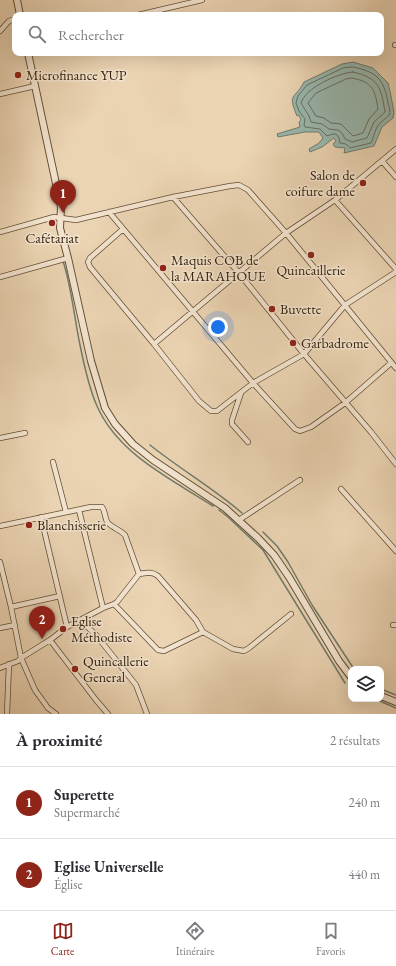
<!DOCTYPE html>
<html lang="fr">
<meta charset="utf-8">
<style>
body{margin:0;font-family:"EB Garamond",serif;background:#f7f7f7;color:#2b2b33}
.controls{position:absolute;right:12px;bottom:12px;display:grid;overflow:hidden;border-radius:8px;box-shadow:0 4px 16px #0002}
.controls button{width:36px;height:36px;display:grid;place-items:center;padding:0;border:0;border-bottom:1px solid #e1e1e2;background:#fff;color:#2b2b33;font:20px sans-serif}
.you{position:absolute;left:218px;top:327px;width:14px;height:14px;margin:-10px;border:3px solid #fff;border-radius:50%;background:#1a73e8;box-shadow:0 0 0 6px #1a73e833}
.badge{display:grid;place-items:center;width:26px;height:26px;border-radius:50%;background:#8f2418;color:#fff;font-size:13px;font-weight:700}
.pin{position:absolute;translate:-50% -33px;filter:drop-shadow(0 1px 2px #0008)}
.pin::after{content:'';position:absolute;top:21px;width:14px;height:12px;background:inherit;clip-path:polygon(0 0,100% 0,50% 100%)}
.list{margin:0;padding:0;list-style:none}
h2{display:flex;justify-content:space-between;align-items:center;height:52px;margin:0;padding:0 16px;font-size:17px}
h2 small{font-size:13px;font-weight:400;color:#7c7c81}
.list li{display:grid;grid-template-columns:26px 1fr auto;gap:12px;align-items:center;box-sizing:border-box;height:72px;padding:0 16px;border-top:1px solid #e1e1e2}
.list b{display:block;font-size:15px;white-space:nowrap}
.list p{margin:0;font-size:13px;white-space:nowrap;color:#7c7c81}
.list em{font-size:13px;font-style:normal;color:#7c7c81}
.icon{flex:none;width:22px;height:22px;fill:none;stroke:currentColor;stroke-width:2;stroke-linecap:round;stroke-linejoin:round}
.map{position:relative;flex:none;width:396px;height:714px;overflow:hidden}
.search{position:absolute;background:#fff;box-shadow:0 4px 16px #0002;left:12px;right:12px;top:12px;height:44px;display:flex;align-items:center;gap:10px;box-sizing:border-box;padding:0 14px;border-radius:8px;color:#7c7c81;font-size:15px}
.sheet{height:196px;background:#fff}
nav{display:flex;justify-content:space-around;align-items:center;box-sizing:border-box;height:56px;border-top:1px solid #e1e1e2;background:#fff;font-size:11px;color:#7c7c81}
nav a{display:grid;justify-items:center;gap:2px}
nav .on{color:#8f2418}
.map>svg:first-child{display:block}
</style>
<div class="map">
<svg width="396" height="714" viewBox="0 0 396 714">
<rect width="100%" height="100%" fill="#ebd4b3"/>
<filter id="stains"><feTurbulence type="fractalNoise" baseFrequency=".005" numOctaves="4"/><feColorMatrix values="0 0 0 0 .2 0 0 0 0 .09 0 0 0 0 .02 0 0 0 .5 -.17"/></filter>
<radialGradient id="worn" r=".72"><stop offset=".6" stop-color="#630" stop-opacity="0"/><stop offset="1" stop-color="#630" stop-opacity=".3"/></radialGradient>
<!-- water -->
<path fill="#98b8b0" stroke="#717c6e" d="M353 62 373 68 388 83 390 91 394 112 393 118 382 127 374 146 344 153 345 148 335 147 333 144 336 141 334 138 322 147 310 152 309 149 319 143 323 138 319 132H305L278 137 277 134 300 127 299 122 301 120 299 115 297 116C287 92 295 100 304 82L342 64Z"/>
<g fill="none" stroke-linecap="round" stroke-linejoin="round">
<!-- shore -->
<path stroke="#676d5e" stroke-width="1" d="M353 67C377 72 384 79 388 103 389 106 391 112 389 115 387 118 383 120 380 123 375 128 374 137 371 143L350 148 346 144 340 143 339 138 336 134H333L327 136 320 129 305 127 304 125 305 119 299 111 296 103 298 96 307 85 343 68Z
M353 72C379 78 381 87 385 112L374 122 367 138 352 142 345 139 342 133 338 130 329 129 322 124 311 122 309 116 301 103C305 88 338 73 353 72Z
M352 78C373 82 375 90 378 109L369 119 363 133 353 136 341 124 331 123 324 118 316 116 308 103 316 93 346 79Z"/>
<!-- stream -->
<path stroke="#717c6e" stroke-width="1.5" d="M63 261C72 289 74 317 80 345 84 365 89 388 97 406 118 454 171 479 213 506
M150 445C180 469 213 488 242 513
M219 510 228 517 263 550 345 683
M263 532 277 546 288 562 312 605 354 669
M350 686H351
M381 689 396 695
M375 699 396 708"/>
<!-- minor casing -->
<g stroke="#634e35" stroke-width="6">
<path id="minor" d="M138 15 202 0
M0 31 9 21 15 19
M395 45H396
M0 94 35 86
M382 161 396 177
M173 197 239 273 304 354 371 432 396 464
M335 200 396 269
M109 212 253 383 295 429 300 431 311 427 345 403 391 363
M123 229 90 258 88 262 90 267 154 344 199 401 211 411H217L253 383 304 354 345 305 396 272
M0 232 54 217 76 220 173 197 230 186 239 185 248 190 286 233 396 368
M0 277 68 258
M154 344 286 233 335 200 396 149
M241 393 232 420V424L248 442
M0 438 25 433
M53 462 66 512
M341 489 396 551
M41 517 67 627
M239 520 300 480
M0 526 91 507H102C106 512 104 518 108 523 113 528 120 530 125 535L139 574
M0 562 11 607 21 658 35 690 48 708 56 714
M114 604 158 650 164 651 203 632
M11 607 60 596
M103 608 114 604 117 602 139 574C146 573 151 571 158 576L196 620 203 632 233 649 244 651 249 648 291 614
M80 620 96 635 136 685 147 714
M393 625H396
M0 628 15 625
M50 640 96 700 108 714
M0 668 18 661 21 658 50 640 67 627 103 608 79 510
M7 714 9 664"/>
</g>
<!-- tertiary casing -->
<g stroke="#634e35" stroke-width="8">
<path id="tertiary" d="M17 0 20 15
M28 53 61 207 60 228 68 258 91 361 105 408 115 424 133 444 153 460 225 508 258 538 274 555 289 577 339 661 351 677
M381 696 396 702"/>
</g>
<!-- minor -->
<use href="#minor" stroke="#f2e3ce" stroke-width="4.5"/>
<!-- tertiary -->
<use href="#tertiary" stroke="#f2e3ce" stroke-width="6"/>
</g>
<!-- markers -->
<g fill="#8f2418" stroke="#f2e3ce" stroke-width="1.5">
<circle cx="18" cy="75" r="4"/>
<circle cx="363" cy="183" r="4"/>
<circle cx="52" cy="223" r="4"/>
<circle cx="311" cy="255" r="4"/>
<circle cx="163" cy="268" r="4"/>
<circle cx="272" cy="309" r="4"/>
<circle cx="293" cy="343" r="4"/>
<circle cx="29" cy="525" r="4"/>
<circle cx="63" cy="629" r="4"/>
<circle cx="75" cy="669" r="4"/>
</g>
<g text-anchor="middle" stroke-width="3" stroke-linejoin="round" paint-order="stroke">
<!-- poi labels -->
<g font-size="14" fill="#36220b" stroke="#f2e3ce" text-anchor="start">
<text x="26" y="80">Microfinance YUP</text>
<text x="355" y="180" text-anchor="end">Salon de<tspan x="355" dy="16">coifure dame</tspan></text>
<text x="52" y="243" text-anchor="middle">Cafétariat</text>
<text x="171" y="265">Maquis COB de<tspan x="171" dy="16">la MARAHOUE</tspan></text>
<text x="311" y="275" text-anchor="middle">Quincaillerie</text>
<text x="280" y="314">Buvette</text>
<text x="301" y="348">Garbadrome</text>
<text x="37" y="530">Blanchisserie</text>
<text x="71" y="626">Eglise<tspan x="71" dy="16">Méthodiste</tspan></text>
<text x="83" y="666">Quincallerie<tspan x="83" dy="16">General</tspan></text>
</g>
</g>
<rect width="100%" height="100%" filter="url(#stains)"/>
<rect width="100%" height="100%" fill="url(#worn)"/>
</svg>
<div class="controls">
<button><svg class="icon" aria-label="layers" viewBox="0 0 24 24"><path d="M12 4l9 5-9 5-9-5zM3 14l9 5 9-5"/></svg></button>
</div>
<div class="you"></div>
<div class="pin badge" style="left:63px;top:213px">1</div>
<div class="pin badge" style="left:42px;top:639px">2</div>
<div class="search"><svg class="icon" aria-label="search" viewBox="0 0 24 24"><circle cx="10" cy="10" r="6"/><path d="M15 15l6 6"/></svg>Rechercher</div>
</div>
<section class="sheet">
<h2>À proximité<small>2 résultats</small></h2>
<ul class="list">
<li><span class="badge">1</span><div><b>Superette</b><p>Supermarché</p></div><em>240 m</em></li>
<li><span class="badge">2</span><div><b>Eglise Universelle</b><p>Église</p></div><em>440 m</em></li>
</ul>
</section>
<nav>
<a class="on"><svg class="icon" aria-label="map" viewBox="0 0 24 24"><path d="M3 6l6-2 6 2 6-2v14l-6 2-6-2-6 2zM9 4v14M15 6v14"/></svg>Carte</a>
<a><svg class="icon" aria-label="directions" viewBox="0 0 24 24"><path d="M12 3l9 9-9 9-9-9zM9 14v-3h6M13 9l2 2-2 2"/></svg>Itinéraire</a>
<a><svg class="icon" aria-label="saved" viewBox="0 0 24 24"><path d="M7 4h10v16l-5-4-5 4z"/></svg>Favoris</a>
</nav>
